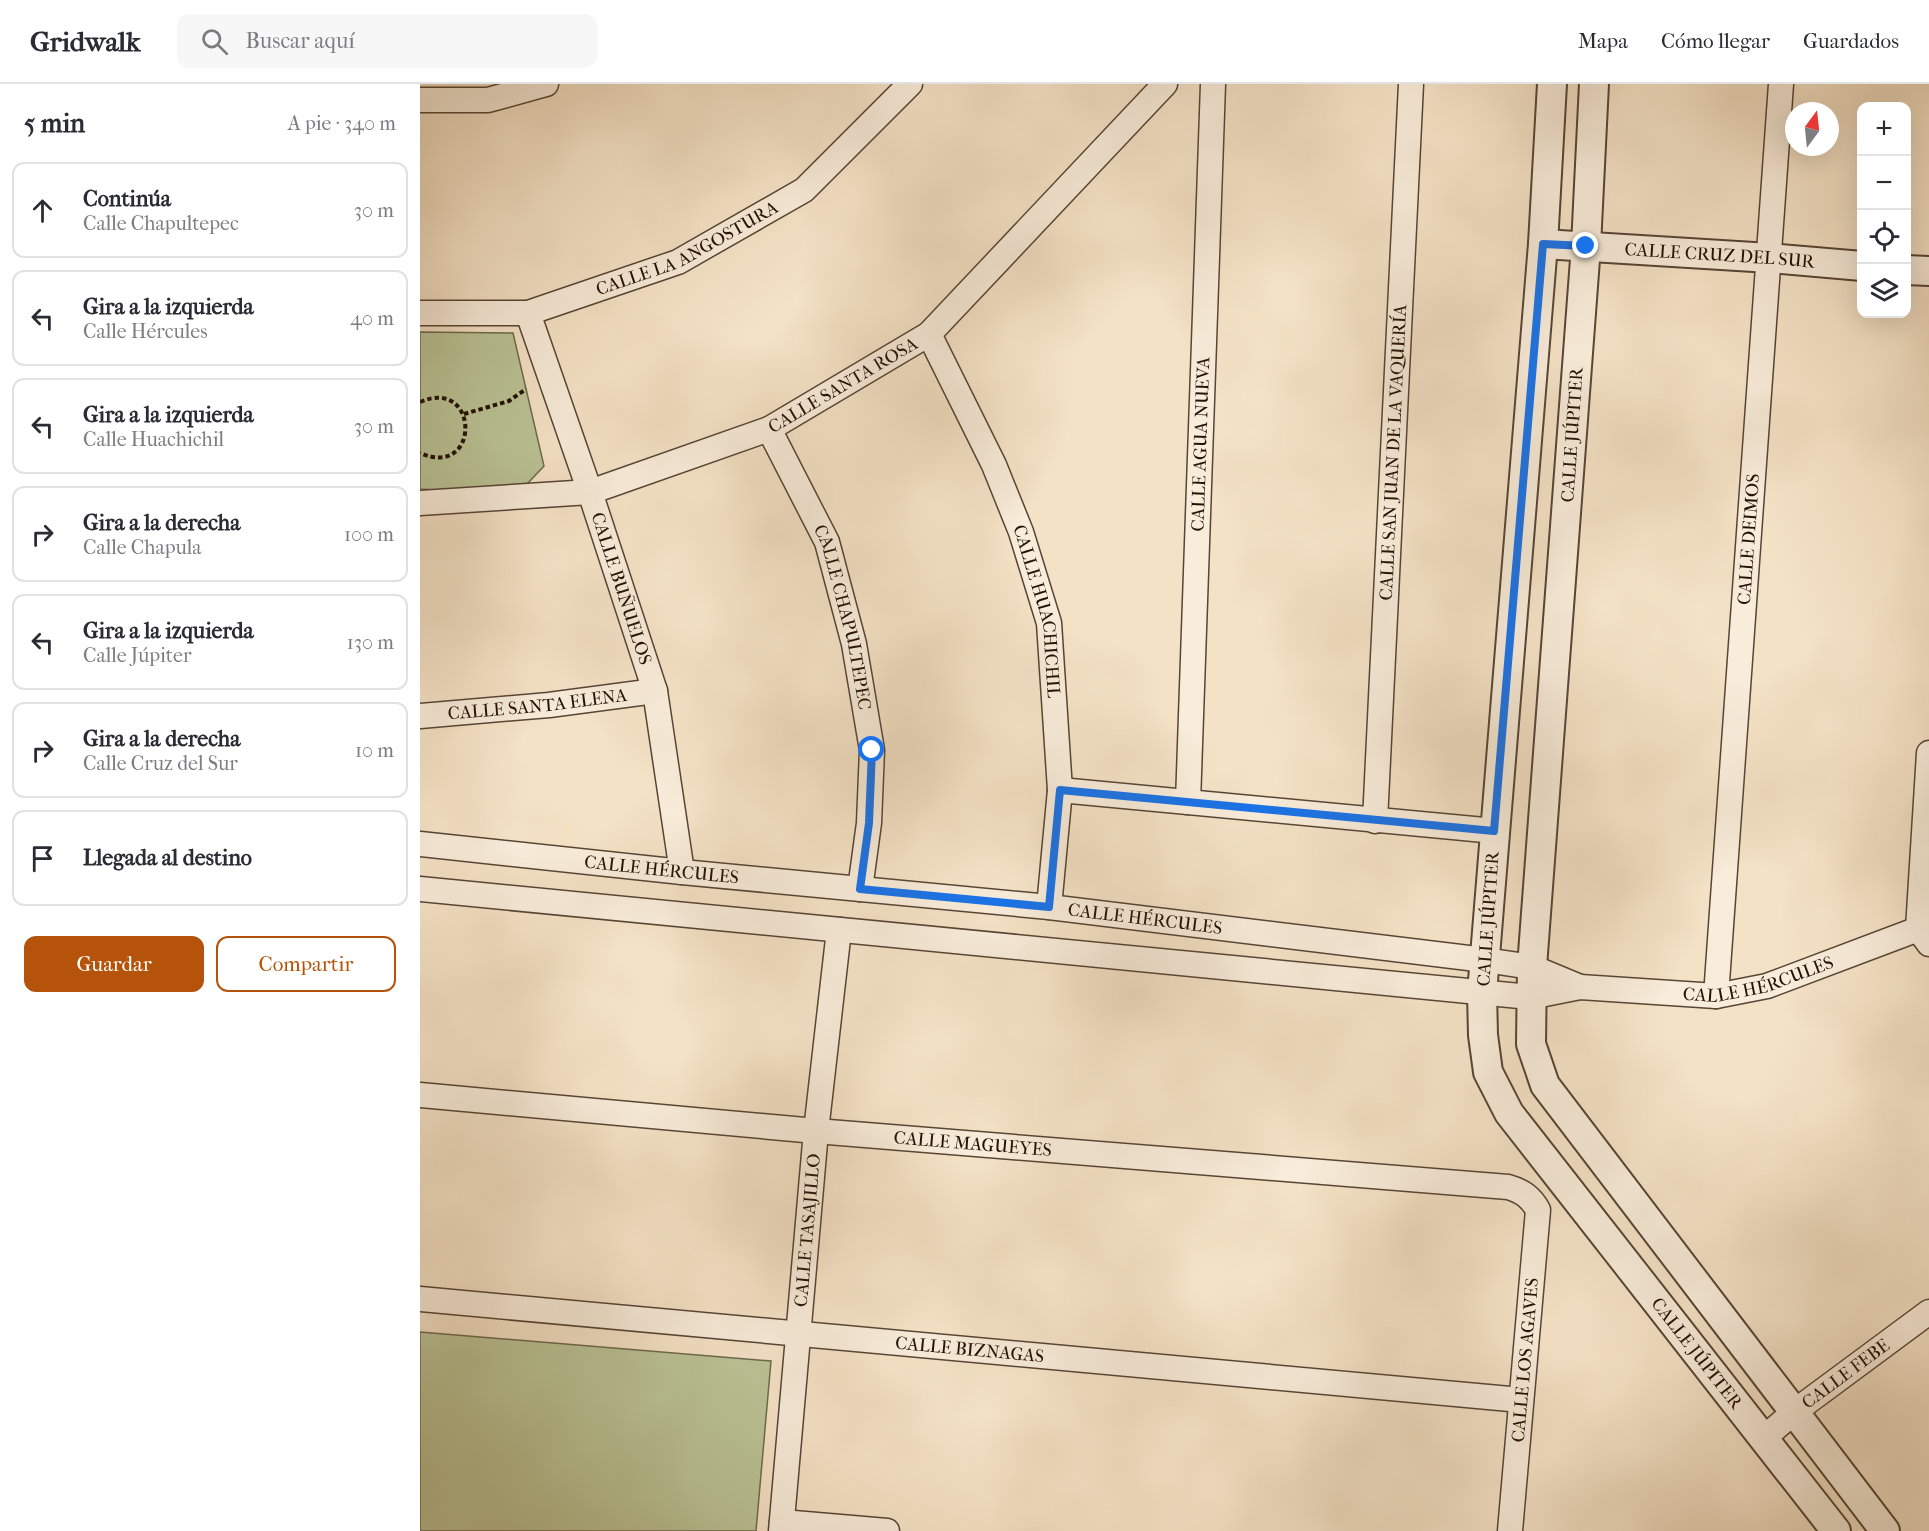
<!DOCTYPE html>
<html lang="es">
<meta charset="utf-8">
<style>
body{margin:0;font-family:"IM FELL French Canon",serif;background:#f7f7f7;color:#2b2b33}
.controls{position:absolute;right:18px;top:18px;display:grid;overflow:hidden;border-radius:12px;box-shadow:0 6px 24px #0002}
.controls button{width:54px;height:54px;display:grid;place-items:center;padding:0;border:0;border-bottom:2px solid #e1e1e2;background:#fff;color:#2b2b33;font:30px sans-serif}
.compass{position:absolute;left:1365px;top:18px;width:54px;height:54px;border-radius:50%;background:#fff;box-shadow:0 6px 24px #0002;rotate:15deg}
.stop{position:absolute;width:18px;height:18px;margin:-14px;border:4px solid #1a73e8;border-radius:50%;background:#fff}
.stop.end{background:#1a73e8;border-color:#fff;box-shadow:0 2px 6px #0008}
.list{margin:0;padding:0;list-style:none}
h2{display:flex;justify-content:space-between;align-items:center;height:78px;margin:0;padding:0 24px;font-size:26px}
h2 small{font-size:20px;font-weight:400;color:#7c7c81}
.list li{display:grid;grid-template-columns:39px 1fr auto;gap:18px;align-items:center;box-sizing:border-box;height:96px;margin:0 12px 12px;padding:0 12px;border:2px solid #e1e1e2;border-radius:12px}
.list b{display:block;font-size:22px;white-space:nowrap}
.list p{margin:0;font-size:20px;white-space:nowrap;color:#7c7c81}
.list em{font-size:20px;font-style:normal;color:#7c7c81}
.actions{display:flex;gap:12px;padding:18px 24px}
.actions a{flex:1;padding:14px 0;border:2px solid #b45309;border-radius:12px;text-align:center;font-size:21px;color:#b45309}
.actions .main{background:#b45309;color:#fff}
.icon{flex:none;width:33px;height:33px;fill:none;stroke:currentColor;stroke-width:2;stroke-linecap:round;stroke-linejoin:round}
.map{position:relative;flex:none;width:1509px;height:1447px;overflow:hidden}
header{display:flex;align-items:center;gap:36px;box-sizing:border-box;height:84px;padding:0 30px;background:#fff;border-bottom:2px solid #e1e1e2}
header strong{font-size:28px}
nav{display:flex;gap:33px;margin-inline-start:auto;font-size:21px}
.search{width:420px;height:54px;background:#f7f7f7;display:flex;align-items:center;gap:15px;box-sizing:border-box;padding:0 21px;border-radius:12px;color:#7c7c81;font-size:22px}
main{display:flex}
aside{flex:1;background:#fff}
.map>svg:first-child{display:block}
</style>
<header>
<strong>Gridwalk</strong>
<div class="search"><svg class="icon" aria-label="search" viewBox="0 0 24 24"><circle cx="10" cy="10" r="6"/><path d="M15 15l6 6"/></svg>Buscar aquí</div>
<nav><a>Mapa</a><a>Cómo llegar</a><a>Guardados</a></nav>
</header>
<main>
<aside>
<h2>5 min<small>A pie · 340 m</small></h2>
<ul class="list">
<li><svg class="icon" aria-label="ahead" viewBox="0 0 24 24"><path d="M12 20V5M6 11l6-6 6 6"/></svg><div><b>Continúa</b><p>Calle Chapultepec</p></div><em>30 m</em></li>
<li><svg class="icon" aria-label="left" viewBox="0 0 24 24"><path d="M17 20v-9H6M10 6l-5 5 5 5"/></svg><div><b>Gira a la izquierda</b><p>Calle Hércules</p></div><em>40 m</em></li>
<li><svg class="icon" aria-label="left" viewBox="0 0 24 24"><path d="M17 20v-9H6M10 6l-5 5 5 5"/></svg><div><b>Gira a la izquierda</b><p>Calle Huachichil</p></div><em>30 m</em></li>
<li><svg class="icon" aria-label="right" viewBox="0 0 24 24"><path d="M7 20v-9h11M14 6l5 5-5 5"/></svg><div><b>Gira a la derecha</b><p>Calle Chapula</p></div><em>100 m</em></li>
<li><svg class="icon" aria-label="left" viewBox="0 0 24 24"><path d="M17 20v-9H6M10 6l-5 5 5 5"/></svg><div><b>Gira a la izquierda</b><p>Calle Júpiter</p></div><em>130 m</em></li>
<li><svg class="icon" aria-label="right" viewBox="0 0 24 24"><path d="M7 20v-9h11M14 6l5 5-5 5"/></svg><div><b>Gira a la derecha</b><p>Calle Cruz del Sur</p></div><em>10 m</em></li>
<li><svg class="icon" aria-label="arrive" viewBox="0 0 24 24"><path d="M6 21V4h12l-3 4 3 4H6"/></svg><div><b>Llegada al destino</b></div></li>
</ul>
<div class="actions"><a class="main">Guardar</a><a>Compartir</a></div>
</aside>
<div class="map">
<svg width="1509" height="1447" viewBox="0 0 1509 1447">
<rect width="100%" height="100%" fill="#f4e2c6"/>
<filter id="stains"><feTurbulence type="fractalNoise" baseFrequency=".00333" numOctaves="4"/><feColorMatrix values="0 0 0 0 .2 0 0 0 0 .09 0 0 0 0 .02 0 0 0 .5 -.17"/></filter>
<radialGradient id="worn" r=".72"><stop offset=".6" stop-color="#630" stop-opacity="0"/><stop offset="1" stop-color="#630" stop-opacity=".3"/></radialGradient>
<!-- green -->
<path fill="#bac396" stroke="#6e6a4e" stroke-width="1.5" d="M0 248 93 249 124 382 107 400 69 409 0 405Z
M0 1248 351 1277 336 1447H0Z"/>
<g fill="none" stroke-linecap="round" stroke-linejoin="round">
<!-- minor casing -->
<g stroke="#574535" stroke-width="27">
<g id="minor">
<path d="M0 16H68L126 0"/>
<path id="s1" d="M0 229H108L258 178 384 106 490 0"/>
<path id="s2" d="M108 229 170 408 235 607 262 788"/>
<path id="s3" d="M509 250 574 381 601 448 629 539 640 706 629 823"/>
<path id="s4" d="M349 345 407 458 434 560 452 666 449 739 440 805"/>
<path id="s5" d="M0 419 170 408 349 345 509 250 745 0"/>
<path id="s6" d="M0 632 129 621 235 607"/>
<path d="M1509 669 1498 845 1509 860"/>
<path d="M640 706 1075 747"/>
<path id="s7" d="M768 718 793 0"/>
<path id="s8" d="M955 737 991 0"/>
<path id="s9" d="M0 760 262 788 629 823 1065 876 1112 883 1160 903"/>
<path id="s10" d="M0 805 1110 913 1160 903 1296 912 1347 902 1509 841"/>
<path id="s11" d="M1296 912 1361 0"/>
<path id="s12" d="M0 1011 396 1047 1088 1103C1102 1107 1111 1113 1118 1126L1090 1447"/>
<path id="s13" d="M0 1215 1101 1316"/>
<path id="s14" d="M1344 1354 1374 1328 1509 1228"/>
<path d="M362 1438 467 1447"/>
<path id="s15" d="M361 1447 396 1047 419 846"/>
</g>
</g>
<!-- tertiary casing -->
<g stroke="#574535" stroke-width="32">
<g id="tertiary">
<path id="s16" d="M1132 0 1123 160 1062 909 1063 951 1068 988 1089 1029 1416 1447"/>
<path d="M1174 0 1166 162 1112 883 1111 960 1125 1001 1465 1447"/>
<path id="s17" d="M1123 160 1350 174 1442 182"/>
<path d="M1486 186 1509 187"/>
</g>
</g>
<!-- path -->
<path stroke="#231105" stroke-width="4" stroke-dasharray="4.5 3" stroke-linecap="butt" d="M0 318C60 292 61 396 0 369
M44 330 89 317 106 305"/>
<!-- minor -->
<use href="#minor" stroke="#f8ecda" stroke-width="24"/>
<!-- tertiary -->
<use href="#tertiary" stroke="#f8ecda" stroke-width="28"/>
</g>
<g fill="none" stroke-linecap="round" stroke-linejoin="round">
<!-- route -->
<path stroke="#1a73e8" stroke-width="8" d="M452 666 449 739 440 805 629 823 640 706 1074 747 1123 160 1166 162"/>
</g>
<g text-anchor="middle" stroke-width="4.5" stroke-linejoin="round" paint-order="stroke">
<!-- street labels -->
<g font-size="18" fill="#231105" stroke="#f8ecda">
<text dy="6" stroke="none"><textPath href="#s1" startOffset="280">CALLE LA ANGOSTURA</textPath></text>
<text dy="6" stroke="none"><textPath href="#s17" startOffset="177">CALLE CRUZ DEL SUR</textPath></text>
<text dy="6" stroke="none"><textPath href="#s5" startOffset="446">CALLE SANTA ROSA</textPath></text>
<text transform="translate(1152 351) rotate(-86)" y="6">CALLE JÚPITER</text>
<text dy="6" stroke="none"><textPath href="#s7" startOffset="358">CALLE AGUA NUEVA</textPath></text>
<text dy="6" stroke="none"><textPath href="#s8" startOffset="369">CALLE SAN JUAN DE LA VAQUERÍA</textPath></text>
<text dy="6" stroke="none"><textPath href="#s11" startOffset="458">CALLE DEIMOS</textPath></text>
<text dy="6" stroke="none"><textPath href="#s2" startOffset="291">CALLE BUÑUELOS</textPath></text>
<text dy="6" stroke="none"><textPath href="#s3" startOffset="300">CALLE HUACHICHIL</textPath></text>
<text dy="6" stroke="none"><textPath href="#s4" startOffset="204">CALLE CHAPULTEPEC</textPath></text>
<text dy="6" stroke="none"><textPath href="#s6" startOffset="118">CALLE SANTA ELENA</textPath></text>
<text dy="6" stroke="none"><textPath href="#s9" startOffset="243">CALLE HÉRCULES</textPath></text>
<text dy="6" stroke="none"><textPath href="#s9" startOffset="729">CALLE HÉRCULES</textPath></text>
<text transform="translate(1068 835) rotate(-86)" y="6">CALLE JÚPITER</text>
<text dy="6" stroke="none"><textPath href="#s10" startOffset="1347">CALLE HÉRCULES</textPath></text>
<text dy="6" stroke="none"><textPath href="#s12" startOffset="555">CALLE MAGUEYES</textPath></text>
<text dy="6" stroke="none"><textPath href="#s15" startOffset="302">CALLE TASAJILLO</textPath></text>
<text dy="6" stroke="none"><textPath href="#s13" startOffset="552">CALLE BIZNAGAS</textPath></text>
<text dy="6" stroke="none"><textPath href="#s16" startOffset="1342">CALLE JÚPITER</textPath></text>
<text transform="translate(1105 1276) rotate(-85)" y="6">CALLE LOS AGAVES</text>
<text dy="6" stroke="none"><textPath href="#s14" startOffset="104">CALLE FEBE</textPath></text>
</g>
</g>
<rect width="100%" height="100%" filter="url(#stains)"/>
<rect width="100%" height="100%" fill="url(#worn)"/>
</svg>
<div class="controls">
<button>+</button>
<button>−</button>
<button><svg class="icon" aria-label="locate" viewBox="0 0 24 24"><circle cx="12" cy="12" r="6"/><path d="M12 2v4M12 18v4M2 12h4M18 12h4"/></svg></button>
<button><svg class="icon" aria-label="layers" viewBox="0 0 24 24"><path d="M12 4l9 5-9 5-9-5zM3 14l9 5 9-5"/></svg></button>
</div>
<svg class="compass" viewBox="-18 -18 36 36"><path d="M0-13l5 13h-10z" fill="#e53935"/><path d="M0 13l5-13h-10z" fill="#7c7c81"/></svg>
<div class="stop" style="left:452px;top:666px"></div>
<div class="stop end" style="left:1166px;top:162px"></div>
</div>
</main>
